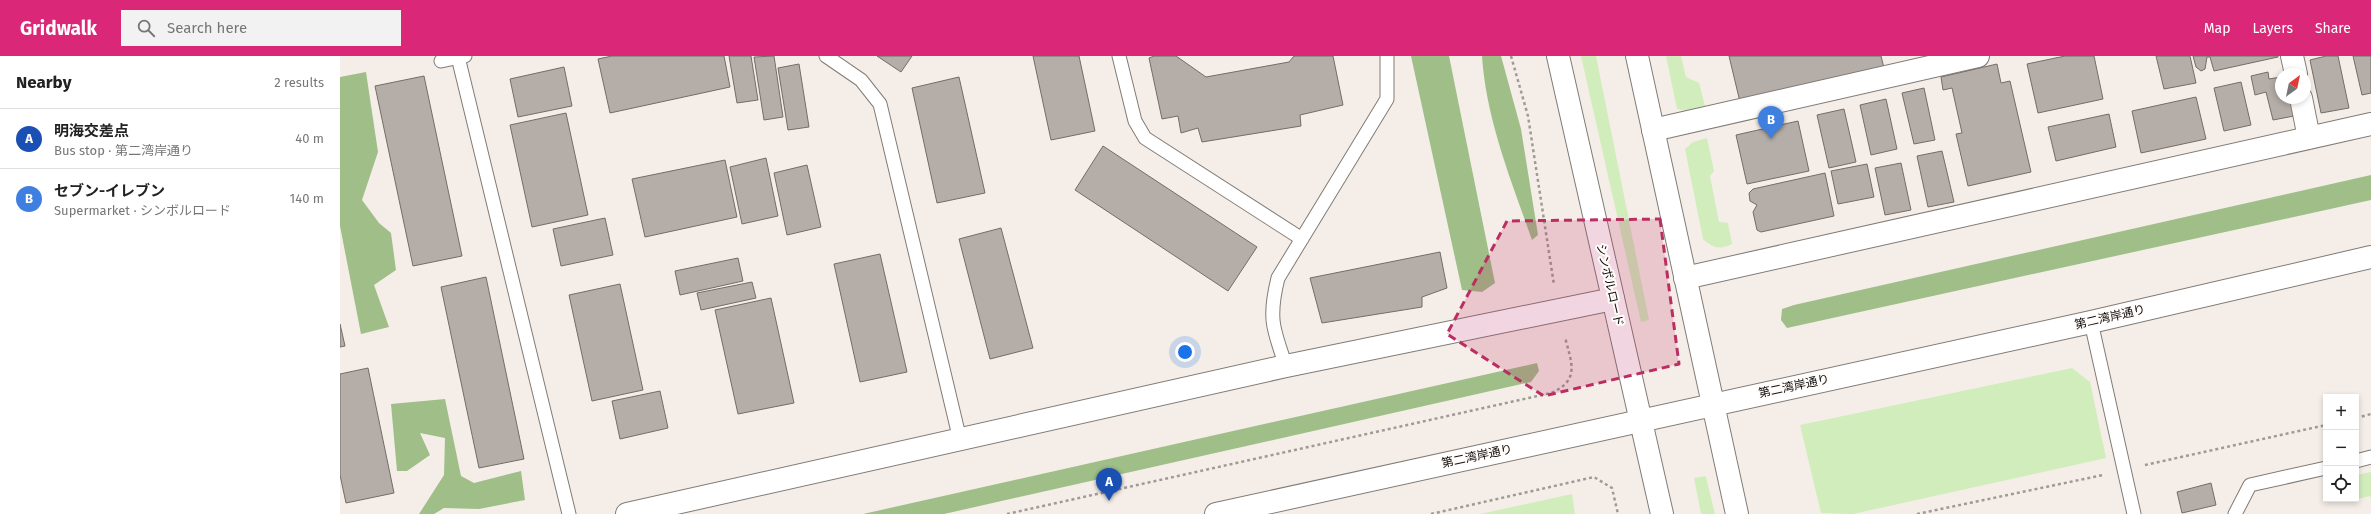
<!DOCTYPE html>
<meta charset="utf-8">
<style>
body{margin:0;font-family:"Fira Sans","Noto Sans JP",sans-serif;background:#f2f2f2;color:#222}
.controls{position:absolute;right:12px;bottom:12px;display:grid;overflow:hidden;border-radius:0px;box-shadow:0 2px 6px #0003}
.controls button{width:36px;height:36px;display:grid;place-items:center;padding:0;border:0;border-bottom:1px solid #e0e0e0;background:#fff;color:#222;font:20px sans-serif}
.compass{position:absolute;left:1935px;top:12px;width:36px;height:36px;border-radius:50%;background:#fff;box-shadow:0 2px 6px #0003;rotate:33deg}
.you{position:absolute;left:845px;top:296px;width:14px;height:14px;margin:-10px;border:3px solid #fff;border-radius:50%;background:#1a73e8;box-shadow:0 0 0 6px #1a73e833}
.badge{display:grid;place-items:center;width:26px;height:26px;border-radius:50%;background:#db2777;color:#fff;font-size:13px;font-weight:700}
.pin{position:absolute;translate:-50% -33px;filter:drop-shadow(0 1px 2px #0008)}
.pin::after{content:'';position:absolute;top:21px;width:14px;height:12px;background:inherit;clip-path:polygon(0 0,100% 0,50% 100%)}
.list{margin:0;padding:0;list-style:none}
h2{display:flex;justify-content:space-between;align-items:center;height:52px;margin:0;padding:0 16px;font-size:17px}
h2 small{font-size:13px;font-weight:400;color:#767676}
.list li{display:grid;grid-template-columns:26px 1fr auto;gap:12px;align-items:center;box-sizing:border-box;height:60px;padding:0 16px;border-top:1px solid #e0e0e0}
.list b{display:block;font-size:15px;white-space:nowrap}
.list p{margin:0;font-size:13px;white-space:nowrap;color:#767676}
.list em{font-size:13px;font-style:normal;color:#767676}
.icon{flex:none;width:22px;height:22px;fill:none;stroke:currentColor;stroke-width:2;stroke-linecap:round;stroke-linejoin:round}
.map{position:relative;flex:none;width:2031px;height:458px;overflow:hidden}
header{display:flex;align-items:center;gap:24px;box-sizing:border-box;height:56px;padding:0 20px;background:#db2777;color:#fff}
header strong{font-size:19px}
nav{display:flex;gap:22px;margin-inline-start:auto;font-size:14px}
.search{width:280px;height:36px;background:#f2f2f2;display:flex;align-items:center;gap:10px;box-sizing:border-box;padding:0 14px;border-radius:0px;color:#767676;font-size:15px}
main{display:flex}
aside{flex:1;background:#fff}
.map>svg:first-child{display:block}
</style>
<header>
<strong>Gridwalk</strong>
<div class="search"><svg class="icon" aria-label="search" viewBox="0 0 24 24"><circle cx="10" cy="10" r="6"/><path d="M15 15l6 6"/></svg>Search here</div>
<nav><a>Map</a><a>Layers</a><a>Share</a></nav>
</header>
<main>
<aside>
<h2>Nearby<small>2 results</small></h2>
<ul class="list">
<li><span class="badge" style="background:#1a4fb4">A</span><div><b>明海交差点</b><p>Bus stop · 第二湾岸通り</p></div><em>40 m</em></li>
<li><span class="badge" style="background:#3f7fe0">B</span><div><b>セブン-イレブン</b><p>Supermarket · シンボルロード</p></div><em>140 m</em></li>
</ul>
</aside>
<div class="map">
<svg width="2031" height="458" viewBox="0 0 2031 458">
<rect width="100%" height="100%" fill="#f5eee8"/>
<!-- green -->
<path fill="#d0edbb" d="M1241 0H1256L1309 264 1301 266Z
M1326 0H1341L1346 21 1359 27 1365 50 1346 55 1337 53Z
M1367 82 1374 115 1370 120 1379 166 1388 167 1392 188C1380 194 1373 192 1363 183L1345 93 1353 86Z
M1732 312 1750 326 1766 402 1513 458 1481 457 1460 369Z
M2031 416V443L2030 440 2009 445 2008 443H2016V419Z
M1366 420V421L1375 458H1361L1354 422Z
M1232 438 1235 458H1140Z"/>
<!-- forest -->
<path fill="#9fbe88" d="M1071 0H1109L1155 227 1142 236 1122 234Z
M1142 0H1161L1181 73 1198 179 1192 184C1171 124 1146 63 1142 0Z
M26 16 38 96 22 144 39 167 51 177 56 214 34 229 49 271 21 278 0 170V21Z
M2031 119V144L1447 272 1441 264 1442 253 1454 249Z
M1197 307 1199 315 1191 326 604 458H523Z
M105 343 121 420 134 427 181 415 185 444 139 453 104 452 94 458H79L104 419 105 382 80 377 90 399 67 415H57L51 348Z"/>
<!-- building -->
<path fill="#b4ada8" stroke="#736d68" d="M272 0H384L390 31 270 57 258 3Z
M389 0H411L418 44 397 47Z
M434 0 443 61 424 64 414 1Z
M537 0H572L561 16Z
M693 0H739L755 75 711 84Z
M814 0H836L866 21 949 6 954 0H993L1003 49 960 59 961 70 862 86 858 72 841 77 838 60 822 63 809 2Z
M1389 0H1541L1544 12 1400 46Z
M1725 0H1754L1763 43 1698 57 1687 8Z
M1816 0H1850L1856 27 1824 33Z
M1853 0H1938V1L1874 15 1870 1H1867L1865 13 1861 15 1856 11Z
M1986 0H1998L2009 52 1981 57 1970 4Z
M2013 0H2031V37L2022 39Z
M459 8 469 71 448 74 438 12Z
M1657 8 1661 27 1670 25 1691 116 1628 130 1616 78 1622 77 1612 32 1603 34 1601 21Z
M224 11 232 50 178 61 170 23Z
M1928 16 1929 23 1941 21V42H1950L1954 60 1933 64 1926 36 1915 39 1911 20Z
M84 20 122 200 73 210 35 30Z
M619 21 645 137 597 147 572 32Z
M1901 26 1911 69 1884 75 1874 32Z
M1584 32 1595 84 1574 88 1562 37Z
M1856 41 1866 83 1801 97 1792 55Z
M1546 43 1557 93 1531 99 1520 49Z
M1504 53 1516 106 1489 112 1477 59Z
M226 57 248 159 192 171 170 69Z
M1769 58 1776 91 1716 105 1708 71Z
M1458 65 1469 115 1407 128 1396 79Z
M763 90 917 191 888 235 735 134Z
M1602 95 1614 146 1588 151 1577 100Z
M426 102 438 160 402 168 390 111Z
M385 104 397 161 305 181 292 123Z
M1561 107 1571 154 1545 159 1535 112Z
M1527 108 1534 141 1498 148 1491 115Z
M467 109 481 171 447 179 434 117Z
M1485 117 1494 160 1421 176 1417 174 1413 156 1417 149 1410 145 1409 137 1413 133Z
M265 162 273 199 221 210 213 173Z
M661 172 693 292 650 303 619 183Z
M1100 196 1107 232 1082 241V251L982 267 970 222Z
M540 198 567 316 520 326 494 208Z
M398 202 403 225 340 239 335 215Z
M146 221 184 403 139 412 101 231Z
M412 226 416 242 361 254 357 237Z
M280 228 303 334 252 345 229 239Z
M431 242 454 347 398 358 375 254Z
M0 268 5 290 0 291Z
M28 312 54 437 6 447 0 419V318Z
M320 335 328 372 280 383 272 345Z
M1871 427 1876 449 1842 457 1837 436Z"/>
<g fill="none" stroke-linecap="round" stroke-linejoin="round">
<!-- lane casing -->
<g stroke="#817b76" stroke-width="15">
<path id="lane" d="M486 0 521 24 540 48 620 384
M779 0 795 65 805 82 962 183
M118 1 229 458
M101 5 125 0
M1751 266 1794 458
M946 310C933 273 928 262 938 222L1047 43V0
M2016 405 2031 401
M1895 458 1910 429 1986 412"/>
</g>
<!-- street casing -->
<g stroke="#817b76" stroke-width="24">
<path id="street" d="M1952 0 1956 18
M1961 42 1969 82
M1313 74 1638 0
M1345 222 2031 68
M287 458 946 310 1273 243"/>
</g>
<!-- secondary casing -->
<g stroke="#817b76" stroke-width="24">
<path id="secondary" d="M1218 0 1322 458
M1297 0 1397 458
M876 458 1751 266 2031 201"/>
</g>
<!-- path -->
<path stroke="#9f9a96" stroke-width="2.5" stroke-dasharray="3 3" stroke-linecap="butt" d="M1171 0 1188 60 1214 229
M2016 362 2031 358
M1805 409 1986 369
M667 458 1211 337C1241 324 1231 306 1225 281
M1091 458 1254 421 1272 432 1278 458
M1577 458 1763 419"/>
<!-- lane -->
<use href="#lane" stroke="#fff" stroke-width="13"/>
<!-- street -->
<use href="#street" stroke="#fff" stroke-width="22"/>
<!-- secondary -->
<use href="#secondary" stroke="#fff" stroke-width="22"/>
</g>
<!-- marked area -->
<path fill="#bb2e62" fill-opacity="0.2" stroke="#bb2e62" stroke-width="3" stroke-dasharray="8 5" stroke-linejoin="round" d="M1320 163 1339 308 1204 340 1107 278 1167 165Z"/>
<g text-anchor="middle" stroke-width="4" stroke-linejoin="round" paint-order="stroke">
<!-- street labels -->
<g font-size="12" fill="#0f0d0b" stroke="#fffcfa">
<text transform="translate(1270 229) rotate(77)" y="4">シンボルロード</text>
<text transform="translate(1770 261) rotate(-13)" y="4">第二湾岸通り</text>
<text transform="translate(1454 330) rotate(-12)" y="4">第二湾岸通り</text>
<text transform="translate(1137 400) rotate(-12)" y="4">第二湾岸通り</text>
</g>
</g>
</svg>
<div class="controls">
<button>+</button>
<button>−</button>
<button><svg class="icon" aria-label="locate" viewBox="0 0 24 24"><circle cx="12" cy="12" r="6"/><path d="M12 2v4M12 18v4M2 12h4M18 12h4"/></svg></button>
</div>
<svg class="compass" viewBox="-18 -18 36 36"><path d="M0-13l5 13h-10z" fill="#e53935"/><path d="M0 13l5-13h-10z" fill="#767676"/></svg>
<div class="you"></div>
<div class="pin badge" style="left:769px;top:445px;background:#1a4fb4">A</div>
<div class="pin badge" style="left:1431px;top:83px;background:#3f7fe0">B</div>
</div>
</main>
